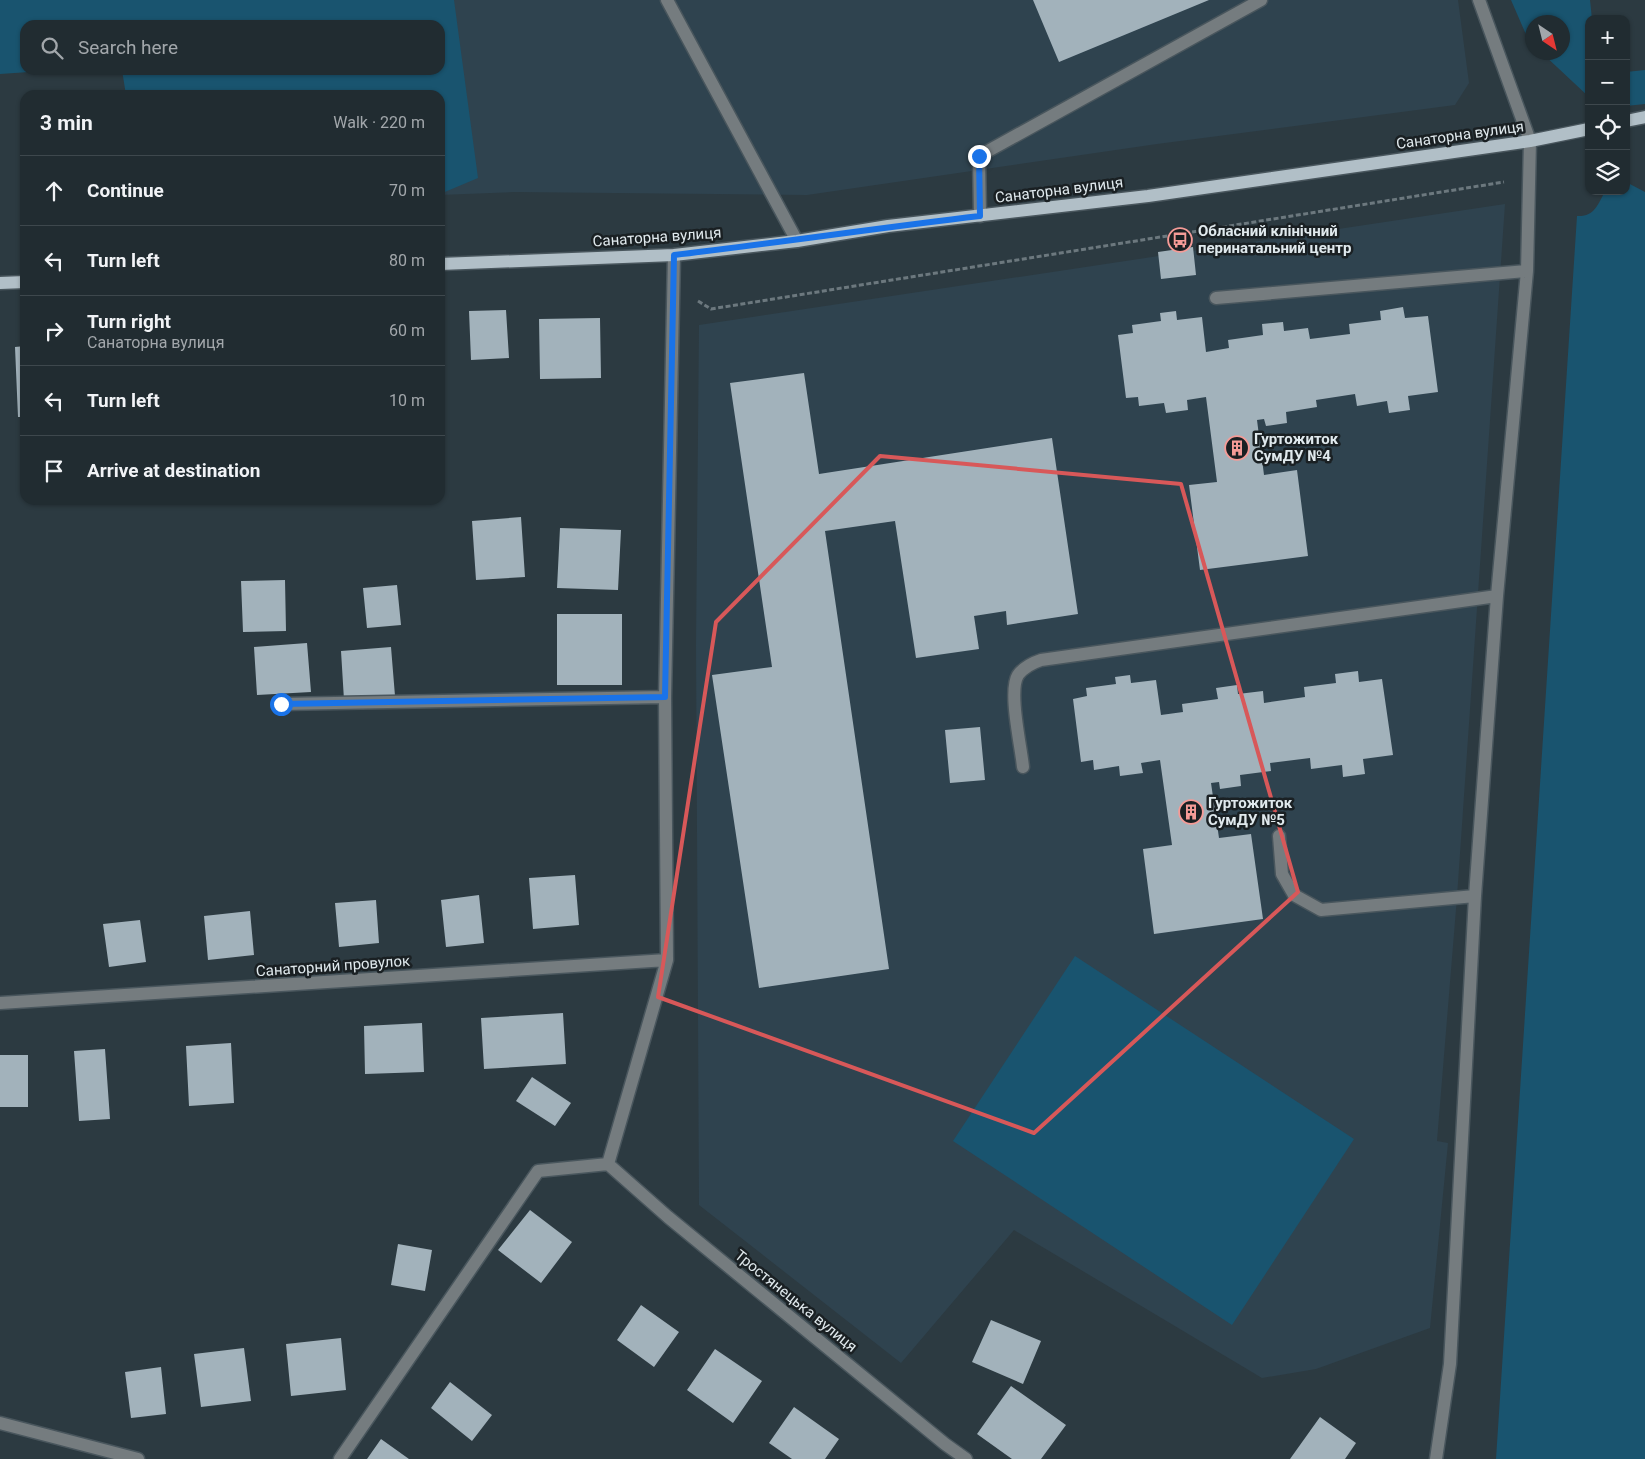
<!DOCTYPE html>
<meta charset="utf-8">
<style>
body{margin:0;font-family:Roboto,sans-serif;background:#293439;color:#f1f3f6}
.controls{position:absolute;right:15px;top:15px;display:grid;overflow:hidden;border-radius:10px;box-shadow:0 1px 4px #0004}
.controls button{width:45px;height:45px;display:grid;place-items:center;padding:0;border:0;border-bottom:1px solid #3e484d;background:#212c31;color:#f1f3f6;font:25px sans-serif}
.compass{position:absolute;left:1525px;top:15px;width:45px;height:45px;border-radius:50%;background:#212c31;box-shadow:0 1px 4px #0004;rotate:145deg}
.stop{position:absolute;width:15px;height:15px;margin:-11px;border:4px solid #1a73e8;border-radius:50%;background:#fff}
.stop.end{background:#1a73e8;border-color:#fff;box-shadow:0 1px 5px #0008}
.list{margin:0;padding:0;list-style:none}
h2{display:flex;justify-content:space-between;align-items:center;height:65px;margin:0;padding:0 20px;font-size:21px}
h2 small{font-size:16px;font-weight:400;color:#a2a7ab}
.list li{display:grid;grid-template-columns:32px 1fr auto;gap:15px;align-items:center;box-sizing:border-box;height:70px;padding:0 20px;border-top:1px solid #3e484d}
.list b{display:block;font-size:19px;white-space:nowrap}
.list p{margin:0;font-size:16px;white-space:nowrap;color:#a2a7ab}
.list em{font-size:16px;font-style:normal;color:#a2a7ab}
.icon{flex:none;width:28px;height:28px;fill:none;stroke:currentColor;stroke-width:2;stroke-linecap:round;stroke-linejoin:round}
.map{position:relative;flex:none;width:1645px;height:1459px;overflow:hidden}
.search{position:absolute;background:#212c31;box-shadow:0 1px 4px #0004;left:20px;top:20px;width:425px;height:55px;display:flex;align-items:center;gap:12px;box-sizing:border-box;padding:0 18px;border-radius:15px;color:#a2a7ab;font-size:19px}
.panel{position:absolute;background:#212c31;box-shadow:0 1px 4px #0004;left:20px;top:90px;width:425px;height:415px;border-radius:15px}
.map>svg:first-child{display:block}
</style>
<div class="map">
<svg width="1645" height="1459" viewBox="0 0 1645 1459">
<rect width="100%" height="100%" fill="#2c3a41"/>
<!-- built -->
<path fill="#2f434f" d="M95 0H1458L1469 83 1455 105 1157 144 807 195 516 192 440 195V25Z
M1505 204 1457 897 1437 1141 1448 1143 1430 1328 1316 1369 1262 1378 1014 1230 901 1363 699 1205 696 645 699 325Z"/>
<!-- green -->
<path fill="#19546f" d="M0 0H454L478 178 440 194V95H126L122 70H440V25H25V70H58L0 74Z
M1511 0H1590L1592 19H1589V97L1542 53 1562 52V22H1532V43L1528 39Z
M1645 70V104L1626 106V72Z
M1626 182 1645 192V1459H1496L1577 216C1594 217 1598 205 1605 191H1626Z
M1075 956 1354 1139 1232 1325 953 1141Z"/>
<!-- building -->
<path fill="#a2b2bb" d="M1033 0H1209L1059 62Z
M1193 247 1196 275 1161 279 1158 252Z
M1403 307 1405 318 1428 316 1438 392 1408 396 1410 410 1389 413 1387 401 1357 406 1355 394 1316 400 1317 407 1286 412 1287 423 1266 426 1264 419 1257 420 1264 475 1297 470 1308 556 1200 570 1189 485 1217 482 1206 397 1187 400 1188 410 1166 413 1164 403 1139 406 1138 397 1126 398 1118 335 1133 333 1132 325 1161 321 1160 313 1176 311 1177 320 1202 317 1206 352 1229 348 1228 340 1263 335 1262 324 1283 322 1284 331 1308 328 1310 339 1350 334 1349 324 1381 320 1380 311Z
M506 310 509 358 471 360 469 311Z
M600 318 601 378 540 379 539 319Z
M25 346V417H18L15 347Z
M804 373 819 474 1052 438 1078 614 1007 625 1006 611 974 616 979 649 916 658 895 521 825 531 889 969 759 988 712 675 772 667 730 383Z
M521 517 525 577 476 580 472 521Z
M560 528 621 530 618 590 557 588Z
M285 580 286 631 243 632 241 581Z
M397 585 401 625 367 628 363 588Z
M557 614H622V685H557Z
M307 643 311 692 257 695 254 647Z
M391 647 395 696 344 700 341 651Z
M1358 671 1359 682 1382 679 1393 755 1363 759 1365 774 1343 777 1342 765 1311 769 1310 758 1270 763 1271 771 1240 775 1241 786 1220 789 1219 782 1211 783 1219 838 1251 834 1263 919 1154 934 1143 849 1172 845 1160 760 1141 763 1143 773 1120 776 1119 766 1094 770 1093 760 1081 762 1073 699 1087 696 1086 688 1116 684 1115 677 1130 675 1131 683 1156 680 1161 715 1183 712 1182 704 1218 699 1216 688 1237 685 1238 694 1263 691 1264 703 1305 697 1304 687 1336 683 1335 674Z
M980 727 985 780 950 783 945 730Z
M575 875 579 925 533 929 529 878Z
M479 895 484 943 446 947 441 900Z
M376 900 379 943 339 947 335 903Z
M250 911 254 955 208 960 204 916Z
M140 920 146 962 109 967 103 924Z
M563 1013 566 1064 484 1069 481 1018Z
M422 1023 424 1072 365 1074 364 1026Z
M231 1043 234 1103 189 1106 186 1046Z
M105 1049 110 1119 79 1121 74 1051Z
M0 1055H28V1107H0Z
M532 1077 571 1103 555 1126 516 1101Z
M530 1210 572 1242 541 1283 498 1250Z
M398 1244 432 1250 425 1291 391 1285Z
M641 1305 679 1332 654 1367 617 1340Z
M991 1320 1041 1341 1023 1384 972 1362Z
M341 1338 346 1390 291 1396 286 1344Z
M244 1348 251 1401 201 1407 194 1354Z
M715 1349 762 1381 733 1423 687 1390Z
M161 1367 166 1414 131 1418 125 1372Z
M450 1382 492 1415 472 1441 431 1408Z
M1011 1386 1066 1425 1041 1459H1012L977 1434Z
M794 1407 839 1439 825 1459H792L769 1443Z
M1320 1417 1356 1443 1345 1459H1290Z
M381 1439 409 1459H367Z"/>
<g fill="none" stroke-linecap="round" stroke-linejoin="round">
<!-- minor casing -->
<g stroke="#49565d" stroke-width="15">
<path id="minor" d="M667 0 797 241
M980 216 979 156 1261 0
M1216 298 1527 271
M281 704 665 697
M1023 767C1021 746 1008 691 1018 675 1024 667 1032 663 1041 660L1497 596
M1279 836 1282 874 1294 895 1321 910 1475 896
M0 1003 667 960
M608 1164 668 1217 945 1444 966 1459
M0 1423 138 1459
M340 1459 538 1171 608 1164 667 960 665 697 674 255
M1436 1459 1450 1364 1475 896 1497 596 1527 271 1530 141 1479 0"/>
</g>
<!-- major casing -->
<g stroke="#49565d" stroke-width="15">
<path id="major" d="M1626 121 1645 117
M440 264 674 255 797 241 888 226 1148 196 1530 141 1589 129
M0 283 25 282"/>
</g>
<!-- path -->
<path stroke="#6c787e" stroke-width="3" stroke-dasharray="5 2.5" stroke-linecap="butt" d="M698 301 711 309 1504 182"/>
<!-- minor -->
<use href="#minor" stroke="#757c7f" stroke-width="12"/>
<!-- major -->
<use href="#major" stroke="#b1bfc7" stroke-width="12"/>
</g>
<g fill="none" stroke-linecap="round" stroke-linejoin="round">
<!-- route -->
<path stroke="#1a73e8" stroke-width="6" d="M281 704 665 697 674 255C776 243 878 228 980 216L979 156"/>
</g>
<!-- marked area -->
<path fill="none" stroke="#d85859" stroke-width="4" stroke-linejoin="round" d="M880 456 1181 484 1298 892 1034 1133 658 997 716 622Z"/>
<!-- icons -->
<defs>
<g id="bus-ring" transform="scale(1.25)"><circle r="9.5" fill="#1a2023" stroke="#f59b97" stroke-width="1.5"/><path d="M-5-6H5V4H4V6H2V4H-2V6H-4V4H-5ZM-3.5-4V0h7V-4ZM-3.5 1.2v1.5H-2V1.2ZM2 1.2v1.5H3.5V1.2Z" fill="#f59b97"/></g>
<g id="building-ring" transform="scale(1.25)"><circle r="9.5" fill="#1a2023" stroke="#f59b97" stroke-width="1.5"/><path d="M-4-6H4V6H1V3H-1V6H-4ZM-2.5-4.3h1.7v1.8h-1.7ZM.8-4.3h1.7v1.8H.8ZM-2.5-1h1.7V.8h-1.7ZM.8-1h1.7V.8H.8Z" fill="#f59b97"/></g>
</defs>
<g fill-rule="evenodd">
<use href="#bus-ring" x="1180" y="240"/>
<use href="#building-ring" x="1237" y="448"/>
<use href="#building-ring" x="1191" y="812"/>
</g>
<g text-anchor="middle" stroke-width="5" stroke-linejoin="round" paint-order="stroke">
<!-- street labels -->
<g font-size="15" fill="#e0e9ed" stroke="#1a2023">
<text transform="translate(1460 135) rotate(-8)" y="5">Санаторна вулиця</text>
<text transform="translate(1059 190) rotate(-7)" y="5">Санаторна вулиця</text>
<text transform="translate(657 237) rotate(-4)" y="5">Санаторна вулиця</text>
<text transform="translate(333 966) rotate(-4)" y="5">Санаторний провулок</text>
<text transform="translate(796 1301) rotate(39)" y="5">Тростянецька вулиця</text>
</g>
<!-- poi labels -->
<g font-size="15" font-weight="bold" fill="#e0e9ed" stroke="#1a2023" text-anchor="start">
<text x="1198" y="236">Обласний клінічний<tspan x="1198" dy="17">перинатальний центр</tspan></text>
<text x="1254" y="444">Гуртожиток<tspan x="1254" dy="17">СумДУ №4</tspan></text>
<text x="1208" y="808">Гуртожиток<tspan x="1208" dy="17">СумДУ №5</tspan></text>
</g>
</g>
</svg>
<div class="controls">
<button>+</button>
<button>−</button>
<button><svg class="icon" aria-label="locate" viewBox="0 0 24 24"><circle cx="12" cy="12" r="6"/><path d="M12 2v4M12 18v4M2 12h4M18 12h4"/></svg></button>
<button><svg class="icon" aria-label="layers" viewBox="0 0 24 24"><path d="M12 4l9 5-9 5-9-5zM3 14l9 5 9-5"/></svg></button>
</div>
<svg class="compass" viewBox="-18 -18 36 36"><path d="M0-13l5 13h-10z" fill="#e53935"/><path d="M0 13l5-13h-10z" fill="#a2a7ab"/></svg>
<div class="stop" style="left:281px;top:704px"></div>
<div class="stop end" style="left:979px;top:156px"></div>
<div class="search"><svg class="icon" aria-label="search" viewBox="0 0 24 24"><circle cx="10" cy="10" r="6"/><path d="M15 15l6 6"/></svg>Search here</div>
<section class="panel">
<h2>3 min<small>Walk · 220 m</small></h2>
<ul class="list">
<li><svg class="icon" aria-label="ahead" viewBox="0 0 24 24"><path d="M12 20V5M6 11l6-6 6 6"/></svg><div><b>Continue</b></div><em>70 m</em></li>
<li><svg class="icon" aria-label="left" viewBox="0 0 24 24"><path d="M17 20v-9H6M10 6l-5 5 5 5"/></svg><div><b>Turn left</b></div><em>80 m</em></li>
<li><svg class="icon" aria-label="right" viewBox="0 0 24 24"><path d="M7 20v-9h11M14 6l5 5-5 5"/></svg><div><b>Turn right</b><p>Санаторна вулиця</p></div><em>60 m</em></li>
<li><svg class="icon" aria-label="left" viewBox="0 0 24 24"><path d="M17 20v-9H6M10 6l-5 5 5 5"/></svg><div><b>Turn left</b></div><em>10 m</em></li>
<li><svg class="icon" aria-label="arrive" viewBox="0 0 24 24"><path d="M6 21V4h12l-3 4 3 4H6"/></svg><div><b>Arrive at destination</b></div></li>
</ul>
</section>
</div>
